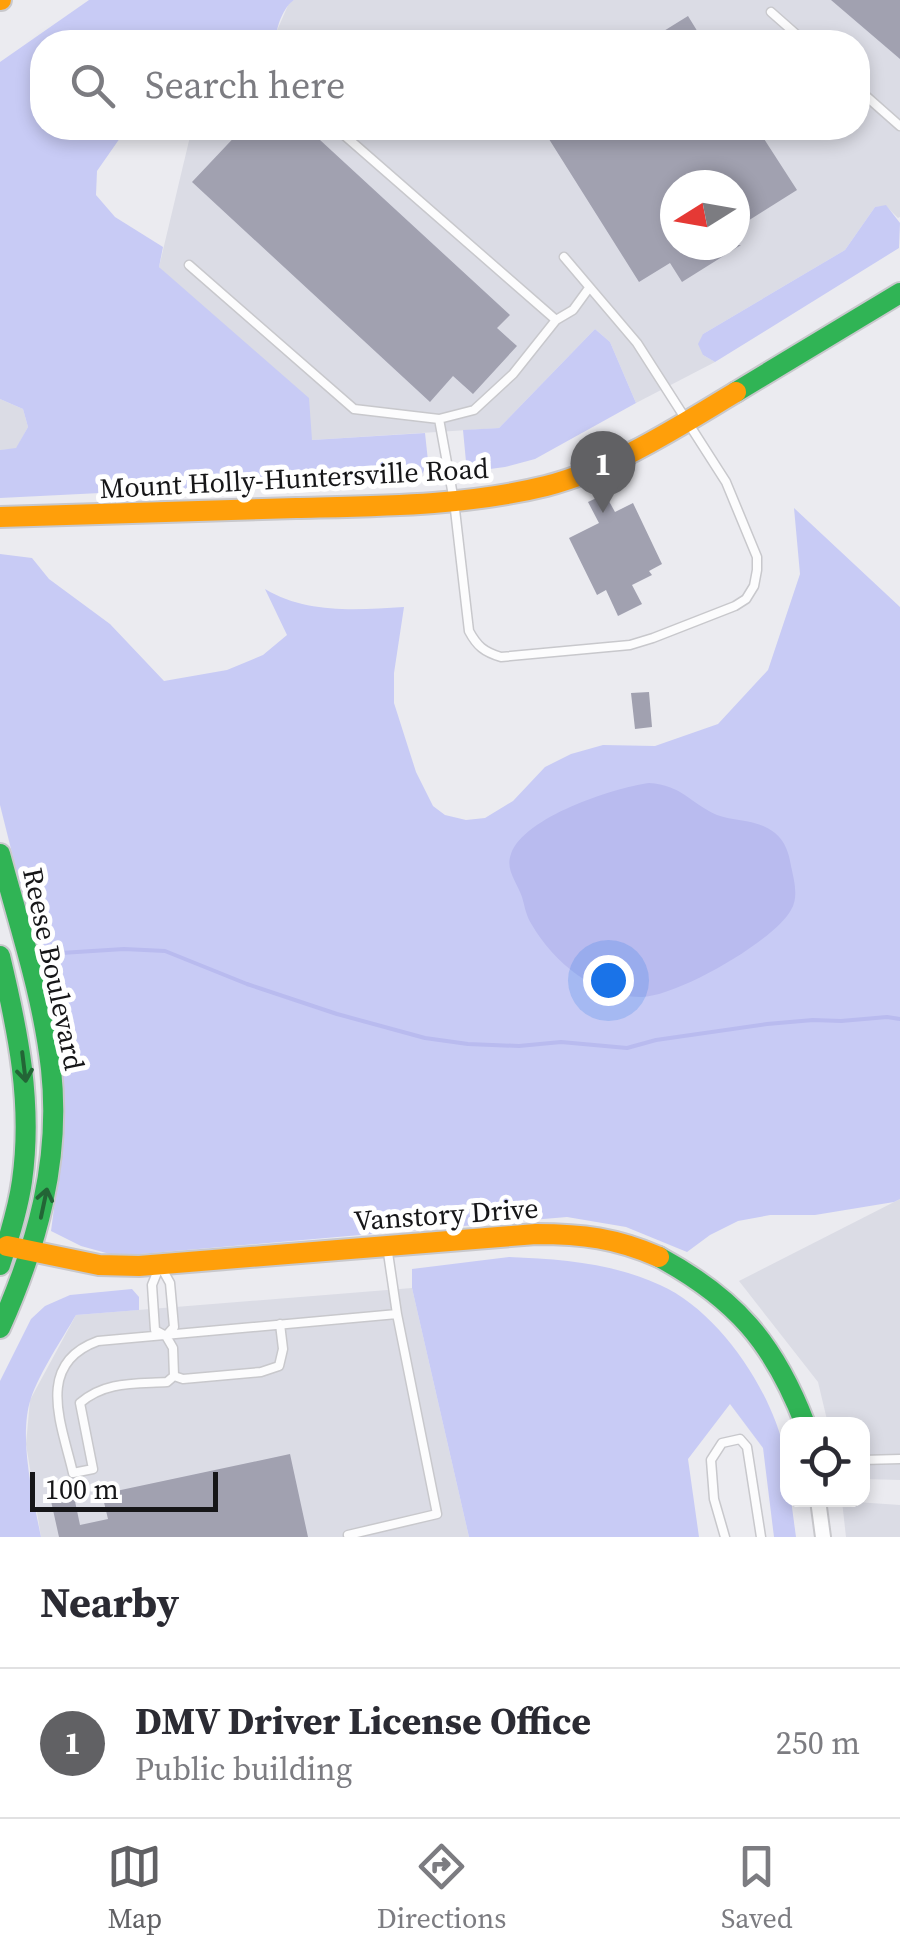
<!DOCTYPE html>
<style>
body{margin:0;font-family:"Source Serif 4",serif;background:#f7f7f7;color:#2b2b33}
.controls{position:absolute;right:30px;bottom:30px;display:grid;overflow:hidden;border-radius:20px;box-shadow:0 5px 15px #0003}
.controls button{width:90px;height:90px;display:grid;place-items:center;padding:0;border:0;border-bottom:2px solid #e1e1e2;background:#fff;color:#2b2b33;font:50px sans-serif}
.compass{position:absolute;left:660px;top:170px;width:90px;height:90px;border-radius:50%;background:#fff;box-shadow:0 5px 15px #0003;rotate:259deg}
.scale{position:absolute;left:30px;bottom:25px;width:188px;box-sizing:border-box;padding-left:10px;border:5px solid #161618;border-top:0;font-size:28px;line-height:35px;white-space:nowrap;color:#161618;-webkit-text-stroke:8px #fff;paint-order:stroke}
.you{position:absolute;left:608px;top:980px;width:35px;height:35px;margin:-25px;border:8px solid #fff;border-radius:50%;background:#1a73e8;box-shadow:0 0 0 15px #1a73e833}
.badge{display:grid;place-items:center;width:65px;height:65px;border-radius:50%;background:#616164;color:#fff;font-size:32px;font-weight:700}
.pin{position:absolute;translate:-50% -82px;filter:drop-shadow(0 2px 5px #0008)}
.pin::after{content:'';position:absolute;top:52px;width:35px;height:30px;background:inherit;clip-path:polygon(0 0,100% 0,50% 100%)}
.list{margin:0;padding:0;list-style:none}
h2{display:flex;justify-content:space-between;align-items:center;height:130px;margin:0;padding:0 40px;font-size:42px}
h2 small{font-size:32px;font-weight:400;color:#7c7c81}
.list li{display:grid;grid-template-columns:65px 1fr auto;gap:30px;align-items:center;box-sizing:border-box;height:150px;padding:0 40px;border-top:2px solid #e1e1e2}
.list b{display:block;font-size:38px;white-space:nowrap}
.list p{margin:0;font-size:32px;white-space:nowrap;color:#7c7c81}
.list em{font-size:32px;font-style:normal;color:#7c7c81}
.icon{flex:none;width:55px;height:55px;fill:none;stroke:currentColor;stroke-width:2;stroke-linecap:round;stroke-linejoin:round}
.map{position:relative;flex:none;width:900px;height:1537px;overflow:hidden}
.search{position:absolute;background:#fff;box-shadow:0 5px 15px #0003;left:30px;right:30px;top:30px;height:110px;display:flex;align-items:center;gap:25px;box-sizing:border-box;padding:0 35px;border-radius:40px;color:#7c7c81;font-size:38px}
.sheet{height:280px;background:#fff}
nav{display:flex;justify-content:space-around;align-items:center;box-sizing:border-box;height:140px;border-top:2px solid #e1e1e2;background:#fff;font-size:28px;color:#7c7c81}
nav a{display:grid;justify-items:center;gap:5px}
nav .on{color:#616164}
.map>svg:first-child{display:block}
</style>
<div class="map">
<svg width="900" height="1537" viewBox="0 0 900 1537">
<rect width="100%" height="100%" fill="#ebebf0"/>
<!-- built -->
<path fill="#dbdce5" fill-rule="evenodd" d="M294 0H900V217L898 218 886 206 875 207 845 250 703 334V355L715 362 636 403 610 342 595 329 499 428 312 440 159 267 192 128H858V42H276L275 35 289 3ZM675 185H735V245H675Z
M0 399 23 409 28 427 16 449 0 450Z
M900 1199V1480L863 1479 862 1424H828L818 1382 739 1281Z
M412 1288 469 1537H41L26 1444 30 1400 76 1315Z
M842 1501 900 1505V1537H846Z"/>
<!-- forest -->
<path fill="#c8cbf5" d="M89 0H294C283 7 275 30 276 42H42V128H127L97 171 96 195 115 217 163 247 159 267 309 398 312 440 425 433 428 461 421 477 0 498V450L16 448 28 427 23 409 0 399V62Z
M886 205 900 223 899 248 715 362 703 355 698 344 703 334 845 250 875 207Z
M595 329 610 342 636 403 535 459 505 467 467 472 463 430 499 428Z
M794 508 900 607V1199L894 1202 815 1215H770L738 1221 710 1235 687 1252 626 1227 567 1217 117 1256 81 1246 51 1231 64 1132V1085L56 1036 42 973 0 805V554L32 558 49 579 110 624 164 681 227 670 263 655 287 635 265 589C307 614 356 610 404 607L394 673V703L416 772 433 806 445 815 466 820 485 818 513 801 545 767 571 754 603 745 655 746 718 724 768 670 800 574Z
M509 1257C561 1259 612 1263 660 1285 719 1311 772 1391 785 1453 788 1468 788 1484 788 1500H791L796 1537H774L763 1448 730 1404 688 1459 699 1537H469L412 1288V1269Z
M132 1289 139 1297V1310L76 1315C62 1339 40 1372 31 1398 18 1437 33 1497 41 1537H0V1381L31 1319 45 1306 70 1295Z"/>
<!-- water -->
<path fill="#b9bbef" d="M649 783C682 785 690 803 717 815 736 822 758 819 775 833 785 841 789 853 791 866 794 880 799 897 791 910 774 941 678 996 642 997 597 998 554 963 532 925 526 916 525 907 522 897 517 882 505 870 511 854 524 817 613 788 649 783Z"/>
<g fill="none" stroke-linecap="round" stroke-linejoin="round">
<!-- stream -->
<path stroke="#b9bbef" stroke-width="4" d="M61 953 124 949 165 951 247 984 337 1014 425 1038 468 1044 519 1046 561 1042 627 1048 656 1040 767 1024 813 1020 841 1021 887 1017 900 1019"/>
</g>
<!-- building -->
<path fill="#a1a1b0" d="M831 0H900V59Z
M688 16 704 42H646Z
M243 128H307L510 315 497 328 517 346 473 394 453 376 430 402 192 182Z
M542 128H757L797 190 735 229V185H675V245H741L682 282 670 263 639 282Z
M605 494 615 512 633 503 662 564 649 571 652 575 632 585 642 604 618 616 606 590 597 595 569 538 599 523 588 502Z
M649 692 652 727 635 729 631 693Z
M290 1454 308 1537H59L49 1492 72 1487 80 1525 108 1519 102 1494Z"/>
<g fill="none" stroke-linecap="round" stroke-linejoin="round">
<!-- lane casing -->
<g stroke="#c8c8cc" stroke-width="11">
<path id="lane" d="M771 12 805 42
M858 89 900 126
M336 128 556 320 513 374 474 410 439 419 454 501 469 631C477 646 484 652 501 657L630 645 653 638 735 606 746 599 754 586 757 570V557L726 482 637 343 564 257
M189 265 354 409 439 419
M556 320 573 310 589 288
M160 1265 170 1283 174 1327 166 1336 155 1330 152 1285Z
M166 1336 173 1348 174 1376 167 1382C135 1384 105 1381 80 1403L93 1469 73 1473C62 1425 34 1364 98 1341L397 1314 387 1246
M174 1376 183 1379 261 1372 279 1366 283 1349 280 1324
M862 1460 900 1459
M348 1535 437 1514 397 1314
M725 1537 714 1499 711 1460 722 1443 740 1439 747 1447 761 1537"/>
</g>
<!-- street casing -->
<g stroke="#c8c8cc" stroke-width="18">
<path id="street" d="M818 1500 823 1537"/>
</g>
<!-- fast casing -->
<g stroke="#c8c8cc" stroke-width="24">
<path id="fast" d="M736 392 900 293
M0 854C19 925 43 996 51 1069 61 1160 37 1246 0 1328
M0 956C18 1031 33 1104 22 1181 18 1210 9 1238 0 1265
M659 1257C735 1298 774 1343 805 1424"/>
</g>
<!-- slow casing -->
<g stroke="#c8c8cc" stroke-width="24">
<path id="slow" d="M0 0H1
M0 517C99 514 198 511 296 508 380 506 465 506 546 486 615 468 676 428 736 392
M7 1246 99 1265 139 1266 536 1234C582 1234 616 1238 659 1257"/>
</g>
<!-- lane -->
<use href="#lane" stroke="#fcfcfd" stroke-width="8"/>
<!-- street -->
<use href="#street" stroke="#fcfcfd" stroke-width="14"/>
<!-- fast -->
<use href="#fast" stroke="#30b455" stroke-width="20"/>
<!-- slow -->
<use href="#slow" stroke="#ff9f0a" stroke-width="20"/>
</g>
<!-- one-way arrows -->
<defs><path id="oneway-shaft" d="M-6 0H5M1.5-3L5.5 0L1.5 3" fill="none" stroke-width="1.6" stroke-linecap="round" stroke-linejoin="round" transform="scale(2.5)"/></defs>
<g stroke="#236536">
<use href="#oneway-shaft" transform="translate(24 1067) rotate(83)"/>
<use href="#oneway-shaft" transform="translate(44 1203) rotate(-78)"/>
</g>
<g text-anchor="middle" stroke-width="10" stroke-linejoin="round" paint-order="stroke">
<!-- street labels -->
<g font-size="28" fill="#161618" stroke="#fff">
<text transform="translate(294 478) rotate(-3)" y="10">Mount Holly-Huntersville Road</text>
<text transform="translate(54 969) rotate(78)" y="10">Reese Boulevard</text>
<text transform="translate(446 1214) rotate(-4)" y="10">Vanstory Drive</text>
</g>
</g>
</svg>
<div class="controls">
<button><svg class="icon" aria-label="locate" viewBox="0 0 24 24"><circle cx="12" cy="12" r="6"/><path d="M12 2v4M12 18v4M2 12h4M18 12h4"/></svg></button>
</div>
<svg class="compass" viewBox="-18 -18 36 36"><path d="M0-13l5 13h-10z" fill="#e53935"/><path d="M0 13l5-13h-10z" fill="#7c7c81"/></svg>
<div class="scale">100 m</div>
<div class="you"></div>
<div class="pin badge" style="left:603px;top:513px">1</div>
<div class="search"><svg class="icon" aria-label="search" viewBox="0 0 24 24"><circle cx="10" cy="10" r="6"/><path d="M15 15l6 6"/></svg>Search here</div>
</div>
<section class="sheet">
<h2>Nearby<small></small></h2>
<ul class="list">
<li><span class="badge">1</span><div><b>DMV Driver License Office</b><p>Public building</p></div><em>250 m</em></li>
</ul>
</section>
<nav>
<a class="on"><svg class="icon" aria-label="map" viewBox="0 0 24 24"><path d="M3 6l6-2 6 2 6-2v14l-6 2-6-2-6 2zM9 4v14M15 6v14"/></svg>Map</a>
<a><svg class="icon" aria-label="directions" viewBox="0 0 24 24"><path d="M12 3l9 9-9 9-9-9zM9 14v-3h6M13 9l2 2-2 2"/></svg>Directions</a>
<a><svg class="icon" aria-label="saved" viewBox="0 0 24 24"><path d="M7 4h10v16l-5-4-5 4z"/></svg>Saved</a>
</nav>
